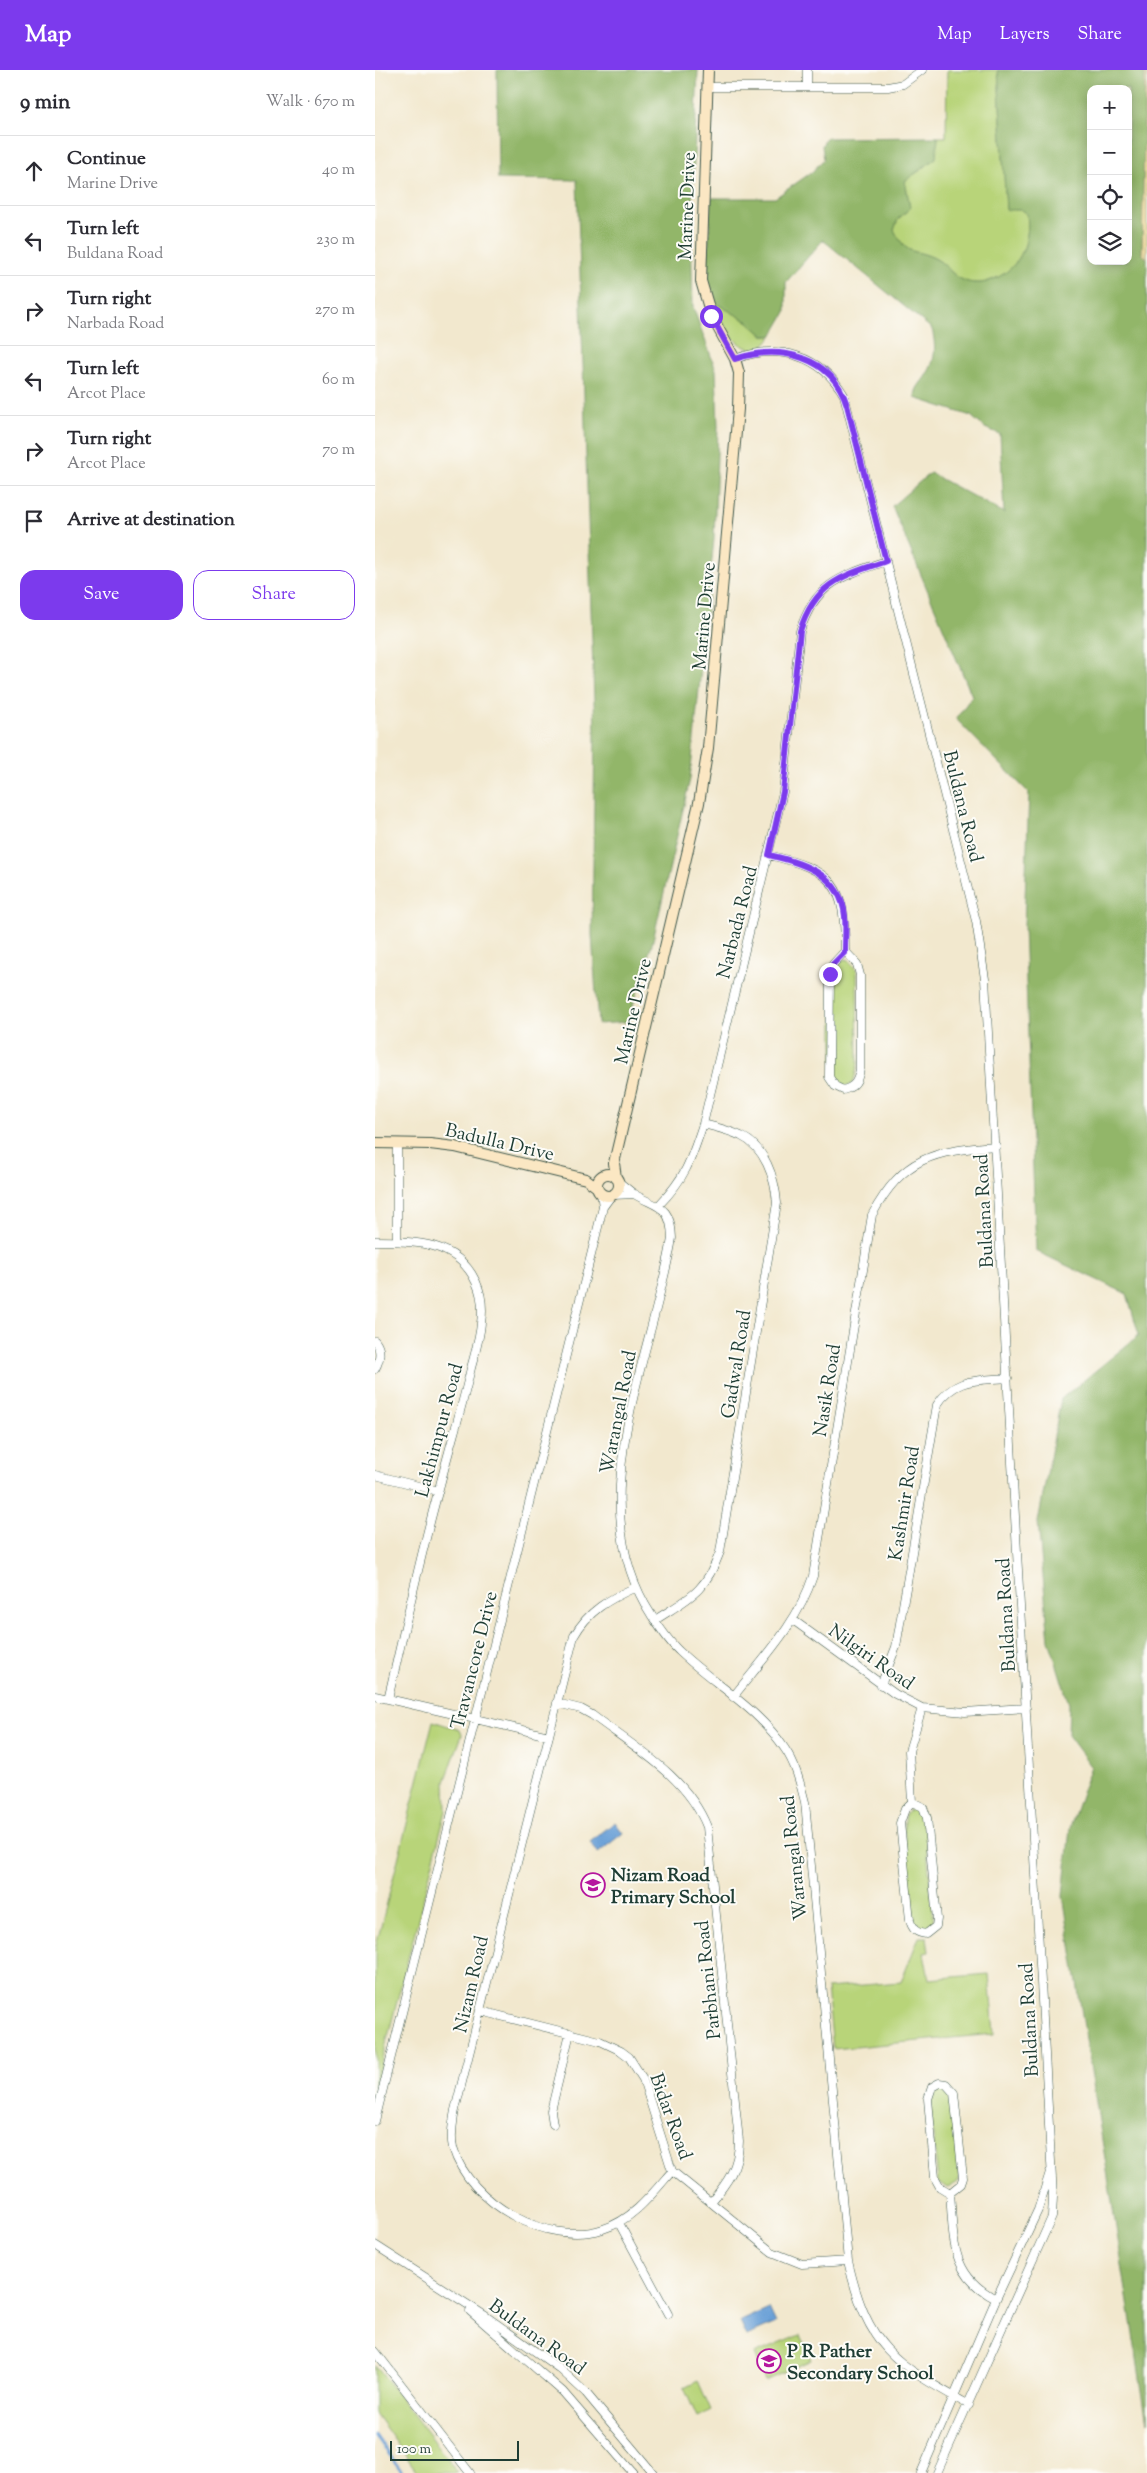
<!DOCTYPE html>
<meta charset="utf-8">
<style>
body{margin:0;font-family:"Sorts Mill Goudy",serif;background:#f7f7f7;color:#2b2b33}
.controls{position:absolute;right:15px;top:15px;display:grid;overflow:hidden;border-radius:10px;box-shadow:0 2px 12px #0003}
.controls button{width:45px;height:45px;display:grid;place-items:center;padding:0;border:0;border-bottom:1px solid #e1e1e2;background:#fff;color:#2b2b33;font:25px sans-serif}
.scale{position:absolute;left:15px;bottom:12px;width:129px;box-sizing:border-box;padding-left:5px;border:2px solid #1f3d34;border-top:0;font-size:14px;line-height:18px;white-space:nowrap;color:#1f3d34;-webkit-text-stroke:4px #fdfcf7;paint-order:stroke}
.stop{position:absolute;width:15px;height:15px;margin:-11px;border:4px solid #7c3aed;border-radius:50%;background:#fff}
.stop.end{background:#7c3aed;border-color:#fff;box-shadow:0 1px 5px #0008}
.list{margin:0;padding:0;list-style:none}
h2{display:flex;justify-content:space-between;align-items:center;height:65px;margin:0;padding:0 20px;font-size:21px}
h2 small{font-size:16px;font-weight:400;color:#7c7c81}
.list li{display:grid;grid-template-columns:32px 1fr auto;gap:15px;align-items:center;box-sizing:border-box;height:70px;padding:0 20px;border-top:1px solid #e1e1e2}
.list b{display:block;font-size:19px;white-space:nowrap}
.list p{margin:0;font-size:16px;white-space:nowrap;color:#7c7c81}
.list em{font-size:16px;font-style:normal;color:#7c7c81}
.actions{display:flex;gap:10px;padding:15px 20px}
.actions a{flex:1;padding:11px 0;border:1px solid #7c3aed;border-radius:15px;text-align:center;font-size:18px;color:#7c3aed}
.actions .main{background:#7c3aed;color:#fff}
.icon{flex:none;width:28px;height:28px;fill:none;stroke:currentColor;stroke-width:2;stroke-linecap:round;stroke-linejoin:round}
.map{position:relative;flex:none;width:772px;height:2403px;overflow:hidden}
header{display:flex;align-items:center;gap:30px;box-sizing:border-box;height:70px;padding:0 25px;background:#7c3aed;color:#fff}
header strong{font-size:24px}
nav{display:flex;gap:28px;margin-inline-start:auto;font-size:18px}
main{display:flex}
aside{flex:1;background:#fff}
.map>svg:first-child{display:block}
</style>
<header>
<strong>Map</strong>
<nav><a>Map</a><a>Layers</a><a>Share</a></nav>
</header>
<main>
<aside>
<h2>9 min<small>Walk · 670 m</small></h2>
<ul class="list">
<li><svg class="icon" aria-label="ahead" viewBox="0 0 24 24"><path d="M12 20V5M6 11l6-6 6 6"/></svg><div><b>Continue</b><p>Marine Drive</p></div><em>40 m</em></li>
<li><svg class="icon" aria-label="left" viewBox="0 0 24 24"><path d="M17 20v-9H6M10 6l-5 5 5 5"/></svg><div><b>Turn left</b><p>Buldana Road</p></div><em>230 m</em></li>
<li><svg class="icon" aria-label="right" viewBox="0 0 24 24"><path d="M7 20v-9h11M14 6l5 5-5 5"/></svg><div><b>Turn right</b><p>Narbada Road</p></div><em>270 m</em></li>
<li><svg class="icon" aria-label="left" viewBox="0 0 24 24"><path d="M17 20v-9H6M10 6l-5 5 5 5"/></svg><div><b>Turn left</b><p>Arcot Place</p></div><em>60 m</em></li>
<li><svg class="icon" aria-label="right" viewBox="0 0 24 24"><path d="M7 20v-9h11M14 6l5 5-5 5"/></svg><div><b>Turn right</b><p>Arcot Place</p></div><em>70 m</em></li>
<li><svg class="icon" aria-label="arrive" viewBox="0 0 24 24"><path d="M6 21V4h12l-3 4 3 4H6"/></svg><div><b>Arrive at destination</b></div></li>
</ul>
<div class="actions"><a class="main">Save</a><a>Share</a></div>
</aside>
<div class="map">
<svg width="772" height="2403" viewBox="0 0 772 2403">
<rect width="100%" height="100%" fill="#fdfcf7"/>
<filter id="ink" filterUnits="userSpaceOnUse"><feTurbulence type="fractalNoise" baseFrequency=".02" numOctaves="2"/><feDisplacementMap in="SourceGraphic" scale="10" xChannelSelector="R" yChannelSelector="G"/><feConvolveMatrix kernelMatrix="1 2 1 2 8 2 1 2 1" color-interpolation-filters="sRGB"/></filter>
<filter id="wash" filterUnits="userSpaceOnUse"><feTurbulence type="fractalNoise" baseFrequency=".0096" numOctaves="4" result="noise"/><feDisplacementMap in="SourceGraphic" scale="20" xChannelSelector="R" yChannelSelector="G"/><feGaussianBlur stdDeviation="1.12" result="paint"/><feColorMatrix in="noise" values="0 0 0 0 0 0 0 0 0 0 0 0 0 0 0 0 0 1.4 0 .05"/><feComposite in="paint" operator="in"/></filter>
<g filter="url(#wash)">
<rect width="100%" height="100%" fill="#f2e8ce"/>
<!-- green -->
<path fill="#b8d479" stroke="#6c8856" d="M572 0H623L631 139 646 140 652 144C656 174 644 201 614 211 606 214 595 214 588 210 577 206 571 194 561 189 538 177 534 189 519 160L523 149 535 138 530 111C536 105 541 104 547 99 556 94 563 77 563 67H571Z
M335 230 372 251 388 265 397 266 385 279C357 282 347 250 335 230Z
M472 889 482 900 483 994 478 1014 466 1017 458 1008V900L464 891Z
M58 1651 85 1660 87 1665 70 1712 71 1741 0 2017V1880Z
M539 1737 543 1738 549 1744 559 1855 547 1862 539 1855 529 1759 531 1743Z
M544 1867H552L554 1882 549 1883 554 1909 614 1904 619 1964 458 1979 452 1918 526 1912Z
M564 2017 575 2021 585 2107 583 2112 573 2118 563 2111 555 2036 558 2020Z
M425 2265 436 2290 390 2311 379 2284Z
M0 2295 83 2403H43L0 2343Z
M323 2311 336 2340 322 2347 309 2318Z"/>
<!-- forest -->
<path fill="#92b669" stroke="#587a4e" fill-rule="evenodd" d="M122 0H323L316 158 318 237 341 300 343 357 339 469 315 709 278 870 253 952 223 954 217 865 220 663 202 110 123 109Z
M623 0H770L767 184 772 188V2352L688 1825 695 1758 716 1696 693 1665 694 1634 674 1570 663 1452 686 1329 764 1265 752 1224 661 1181 649 856 654 723 581 649 597 626 517 436 555 403 629 443 625 364 610 358 596 346 540 328C540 317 546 314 552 304 561 290 561 275 557 259L448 170 411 212V242L397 266 388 265 372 251 335 230 332 204 336 128H400L437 102 449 89 447 76 451 68 563 67 561 88 530 111 535 138 523 149 519 160C534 189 538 177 561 189 571 194 577 206 588 210 596 214 607 214 614 211 644 201 656 174 652 144L646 140H631ZM716 19H753V191H716Z"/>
<!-- sand -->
<path fill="#eeda9e" stroke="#868c69" d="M770 0H772V188L767 184Z"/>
<!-- water -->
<path fill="#6ba0d7" stroke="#456e86" d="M240 1752 248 1763 223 1783 215 1772Z
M394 2238 401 2253 372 2266 365 2251Z"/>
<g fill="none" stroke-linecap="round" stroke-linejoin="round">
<!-- stream -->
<path stroke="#6ba0d7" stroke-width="2.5" d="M0 2365 28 2403"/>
</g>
</g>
<g filter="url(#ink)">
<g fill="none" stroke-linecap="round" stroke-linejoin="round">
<!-- street casing -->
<g stroke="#3f574b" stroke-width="9">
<path id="street" d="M333 17H513L528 14 547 0
M432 17V0
M360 289C403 273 446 285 469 325L601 851 610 909 678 2127 677 2147 562 2403
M394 785C460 801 470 814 470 881L482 894 485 905V999C483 1011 480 1017 468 1020L460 1016 454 1007 455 904 458 894 470 881
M244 1112C249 1116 254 1120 259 1124 282 1138 296 1134 297 1168 294 1189 288 1210 283 1231 258 1332 214 1450 277 1546 285 1558 294 1572 305 1582 339 1614 384 1639 410 1679 421 1695 425 1713 430 1732L473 2191C493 2279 519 2293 594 2335
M226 1123 228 1137
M238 1125 260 1124
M284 1135C311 1107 316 1090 328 1054L408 722 425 561C440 513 467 506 511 491
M0 1171C40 1171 82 1171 101 1212 107 1225 108 1240 106 1253 105 1268 100 1283 96 1298 87 1337 75 1376 65 1415 45 1486 30 1558 13 1629
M22 1171V1073
M0 1271C7 1280 5 1290 0 1299
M0 1405 63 1421
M261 1517C234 1529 213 1541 199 1566L80 2040C78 2052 75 2066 78 2078 94 2133 173 2177 228 2159 258 2150 278 2123 297 2101
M280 1550C314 1528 330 1523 345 1482L402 1133C400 1108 390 1077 366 1066 354 1060 340 1057 328 1054
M418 1550 520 1624 547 1638 590 1642 651 1638
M506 1615 521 1577 562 1335C580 1307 603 1311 633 1308
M0 1626 174 1666
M358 1627C388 1589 423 1553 438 1506L497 1145C528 1087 558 1081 621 1076
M182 1633 206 1639 217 1645C259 1677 312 1706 332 1757L364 2071C364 2097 352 2113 336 2132
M537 1732 548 1737 552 1748 562 1849 561 1856 551 1864C541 1863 537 1859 535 1850L525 1753 530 1739Z
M537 1732 534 1681 547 1638
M106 1941 225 1971 246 1981 254 1987 268 2009 297 2101 397 2182 427 2194 473 2191
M564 2013 571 2014 579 2023 588 2108 586 2114 575 2123 565 2117 560 2108 553 2029 557 2017Z
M0 2051 228 1137 236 1126
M178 2054 176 2041 195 1963
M575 2123C579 2168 574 2205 621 2229
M244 2153 293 2244
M0 2175 109 2245 185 2299 211 2323 278 2403
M95 2241 188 2322 258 2403
M0 2281 95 2403
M546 2403 621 2229 663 2140 675 2102"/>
</g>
<!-- secondary casing -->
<g stroke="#3f574b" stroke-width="12">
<path id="secondary" d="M0 1073 55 1074 80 1077 211 1109 223 1118
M222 1115a11 11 0 1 1 22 0a11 11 0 1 1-22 0Z
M241 1108 239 1093 324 733 333 678 363 339 364 303 360 289 336 245 326 211 333 0"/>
</g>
<!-- street -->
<use href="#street" stroke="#fff" stroke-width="8"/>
<!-- secondary -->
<use href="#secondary" stroke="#fbe7c3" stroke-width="10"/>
</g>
</g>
<g fill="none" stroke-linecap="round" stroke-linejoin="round" filter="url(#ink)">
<!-- route -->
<path stroke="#7c3aed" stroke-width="6" d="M336 246 360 289C405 274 457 286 472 335L511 491C467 506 440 513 425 561L408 722 394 785C429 793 466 805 470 846 471 858 470 870 470 882L458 894 455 904"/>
</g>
<!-- icons -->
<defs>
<g id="school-ring" transform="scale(1.25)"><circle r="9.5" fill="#fdfcf7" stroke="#b5179e" stroke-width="1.5"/><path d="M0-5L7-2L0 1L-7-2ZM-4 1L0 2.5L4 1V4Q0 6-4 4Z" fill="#b5179e"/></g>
</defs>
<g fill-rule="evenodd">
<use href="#school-ring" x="218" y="1815"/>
<use href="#school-ring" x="394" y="2291"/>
</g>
<g text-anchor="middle" stroke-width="4" stroke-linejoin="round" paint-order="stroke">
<!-- street labels -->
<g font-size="19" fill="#1f3d34" stroke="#fdfcf7">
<text transform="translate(311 136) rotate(-88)" y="7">Marine Drive</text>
<text transform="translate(328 546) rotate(-85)" y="7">Marine Drive</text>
<text transform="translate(589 736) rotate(76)" y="7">Buldana Road</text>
<text transform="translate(361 852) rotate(-76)" y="7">Narbada Road</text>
<text transform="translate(257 941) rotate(-77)" y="7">Marine Drive</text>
<text transform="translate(125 1071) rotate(13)" y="7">Badulla Drive</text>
<text transform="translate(608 1141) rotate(-93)" y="7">Buldana Road</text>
<text transform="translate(360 1294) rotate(-81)" y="7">Gadwal Road</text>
<text transform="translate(451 1320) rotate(-81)" y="7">Nasik Road</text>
<text transform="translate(242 1342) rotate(-79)" y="7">Warangal Road</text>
<text transform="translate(63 1360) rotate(-75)" y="7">Lakhimpur Road</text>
<text transform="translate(528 1433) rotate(-81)" y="7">Kashmir Road</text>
<text transform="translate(630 1545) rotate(-93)" y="7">Buldana Road</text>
<text transform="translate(497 1586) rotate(35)" y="7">Nilgiri Road</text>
<text transform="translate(98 1590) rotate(-76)" y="7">Travancore Drive</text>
<text transform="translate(418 1788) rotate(-96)" y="7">Warangal Road</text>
<text transform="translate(332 1910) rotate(-96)" y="7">Parbhani Road</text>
<text transform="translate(95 1914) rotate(-77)" y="7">Nizam Road</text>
<text transform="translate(653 1950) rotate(-93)" y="7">Buldana Road</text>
<text transform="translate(297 2046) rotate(70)" y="7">Bidar Road</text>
<text transform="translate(163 2266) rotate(36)" y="7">Buldana Road</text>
</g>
<!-- poi labels -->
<g font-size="19" font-weight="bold" fill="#1f3d34" stroke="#fdfcf7" text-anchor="start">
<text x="236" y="1811">Nizam Road<tspan x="236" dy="22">Primary School</tspan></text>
<text x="412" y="2287">P R Pather<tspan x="412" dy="22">Secondary School</tspan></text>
</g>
</g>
</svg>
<div class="controls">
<button>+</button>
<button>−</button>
<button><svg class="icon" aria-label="locate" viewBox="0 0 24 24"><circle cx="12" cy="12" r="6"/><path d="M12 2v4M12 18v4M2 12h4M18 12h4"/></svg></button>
<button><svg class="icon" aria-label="layers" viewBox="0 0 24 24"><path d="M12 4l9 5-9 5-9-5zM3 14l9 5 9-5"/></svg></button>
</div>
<div class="scale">100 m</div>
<div class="stop" style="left:336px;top:246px"></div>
<div class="stop end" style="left:455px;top:904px"></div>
</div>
</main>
